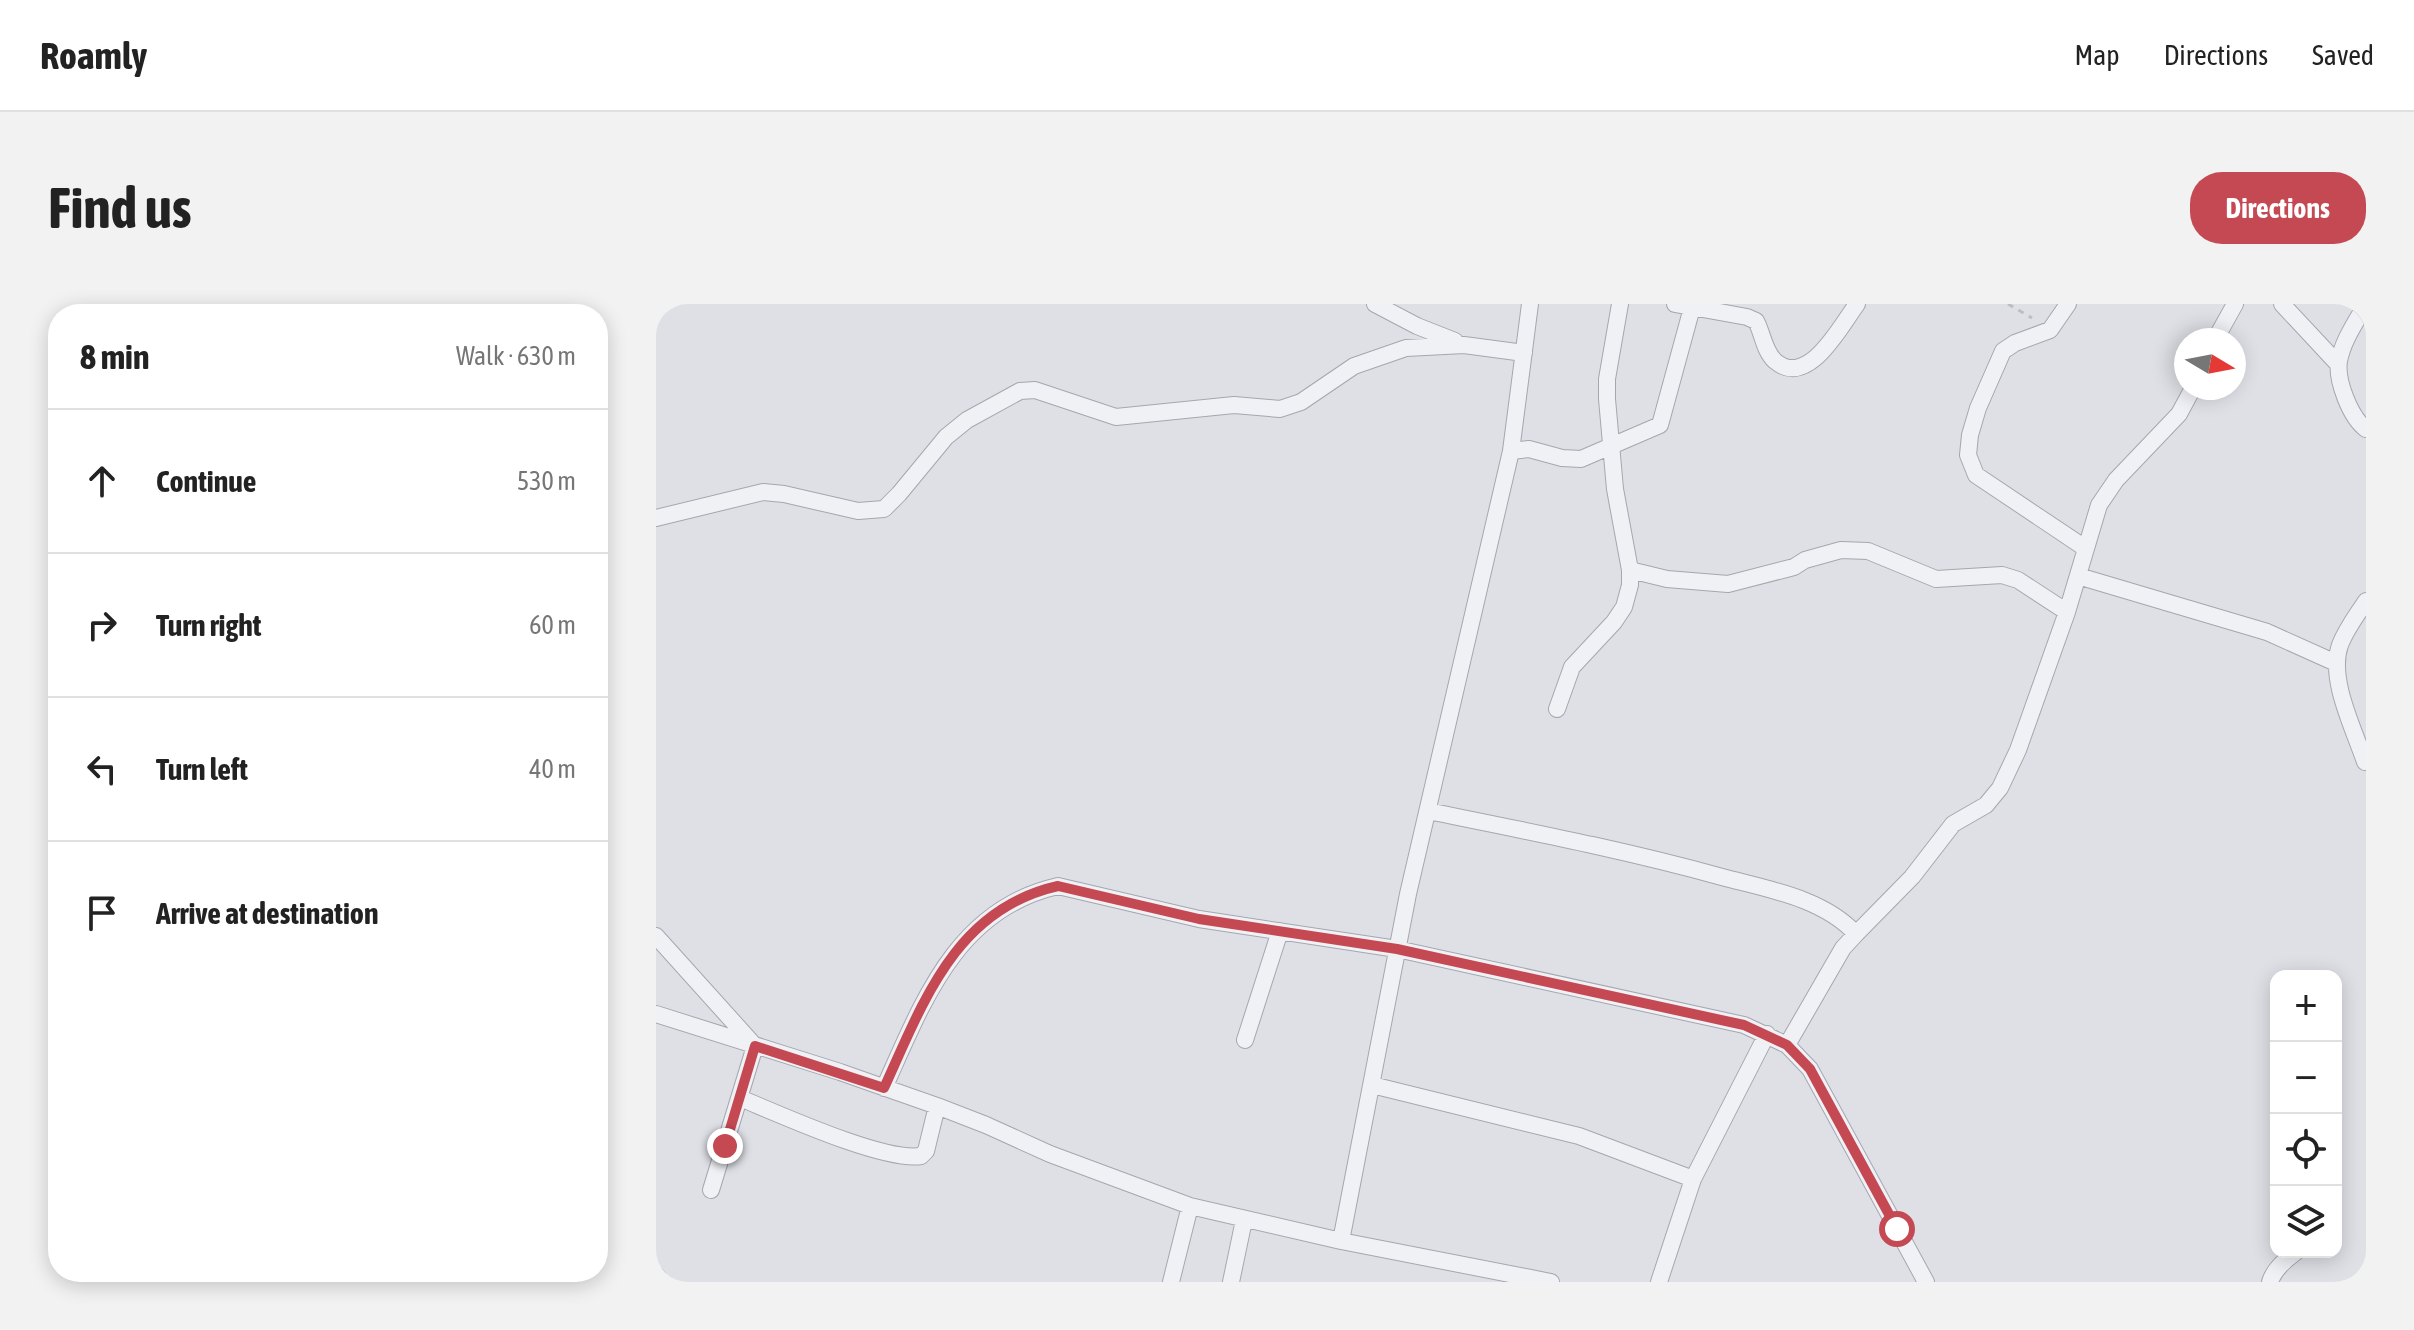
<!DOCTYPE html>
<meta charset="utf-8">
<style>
body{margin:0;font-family:"Asap Condensed",sans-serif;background:#f2f2f2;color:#222}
.controls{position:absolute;right:24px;bottom:24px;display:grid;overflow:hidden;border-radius:16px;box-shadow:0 4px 20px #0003}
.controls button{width:72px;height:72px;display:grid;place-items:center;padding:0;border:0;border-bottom:2px solid #e0e0e0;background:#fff;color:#222;font:40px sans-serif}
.compass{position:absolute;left:1518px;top:24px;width:72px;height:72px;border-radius:50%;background:#fff;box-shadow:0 4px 20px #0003;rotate:100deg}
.stop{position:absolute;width:24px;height:24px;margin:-18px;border:6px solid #c54953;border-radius:50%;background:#fff}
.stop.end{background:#c54953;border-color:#fff;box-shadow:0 2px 8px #0008}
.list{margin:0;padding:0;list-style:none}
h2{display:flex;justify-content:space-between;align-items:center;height:104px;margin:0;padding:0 32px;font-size:34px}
h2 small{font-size:26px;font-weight:400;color:#767676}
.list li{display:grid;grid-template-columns:52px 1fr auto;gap:24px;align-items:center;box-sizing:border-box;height:144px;padding:0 32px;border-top:2px solid #e0e0e0}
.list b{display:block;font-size:30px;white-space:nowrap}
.list em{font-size:26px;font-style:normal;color:#767676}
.icon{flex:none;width:44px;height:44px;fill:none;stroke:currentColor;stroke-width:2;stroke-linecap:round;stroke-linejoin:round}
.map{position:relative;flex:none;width:1710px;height:978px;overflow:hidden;border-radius:32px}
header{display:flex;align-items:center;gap:48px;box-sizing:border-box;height:112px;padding:0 40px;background:#fff;border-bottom:2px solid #e0e0e0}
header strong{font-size:38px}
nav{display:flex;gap:44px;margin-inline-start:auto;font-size:28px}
.intro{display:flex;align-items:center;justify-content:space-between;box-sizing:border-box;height:192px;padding:0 48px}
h1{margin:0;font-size:56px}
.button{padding:20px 36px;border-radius:32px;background:#c54953;color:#fff;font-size:28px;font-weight:700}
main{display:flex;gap:48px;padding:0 48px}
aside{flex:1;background:#fff;border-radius:32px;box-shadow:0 4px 20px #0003}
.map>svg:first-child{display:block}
</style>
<header>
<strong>Roamly</strong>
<nav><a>Map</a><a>Directions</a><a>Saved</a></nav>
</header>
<div class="intro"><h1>Find us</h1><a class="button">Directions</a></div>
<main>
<aside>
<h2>8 min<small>Walk · 630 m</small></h2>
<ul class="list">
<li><svg class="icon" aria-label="ahead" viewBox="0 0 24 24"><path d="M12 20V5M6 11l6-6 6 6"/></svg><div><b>Continue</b></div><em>530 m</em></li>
<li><svg class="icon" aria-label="right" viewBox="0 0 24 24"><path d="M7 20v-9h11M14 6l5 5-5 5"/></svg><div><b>Turn right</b></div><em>60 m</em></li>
<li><svg class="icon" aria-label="left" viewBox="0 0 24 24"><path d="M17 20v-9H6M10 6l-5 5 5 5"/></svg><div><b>Turn left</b></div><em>40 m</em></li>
<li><svg class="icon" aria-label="arrive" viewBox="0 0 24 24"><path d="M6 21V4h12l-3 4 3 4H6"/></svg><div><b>Arrive at destination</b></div></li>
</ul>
</aside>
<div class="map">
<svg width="1710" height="978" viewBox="0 0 1710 978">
<rect width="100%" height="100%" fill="#dee0e6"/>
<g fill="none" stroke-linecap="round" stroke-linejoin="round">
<!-- minor casing -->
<g stroke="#a4a7b0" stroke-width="18">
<path id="minor" d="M719 0 761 22 799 37
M1019 0 1091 13 1100 17C1107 30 1108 47 1119 57 1152 85 1184 23 1201 0
M1412 0 1394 26 1359 39 1347 47 1322 104 1314 131 1312 151 1320 171 1429 244
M1626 0 1682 60
M1710 0C1700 18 1687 36 1683 57 1680 76 1694 113 1710 125
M1559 36 1579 0
M855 147 873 145 906 154 925 155 1004 121 1037 0
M0 214 107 188 128 190 202 207 228 205 243 190 290 133 311 116 364 87 379 86 460 113 578 101 624 105 645 98 698 62 750 44 808 41 868 49
M974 266 1011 275 1072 280 1138 263 1149 256 1185 246 1212 247 1280 275 1346 271 1362 276 1411 308
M1422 272 1611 328 1680 359
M901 405 916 363 958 318 968 303 974 281V266L959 185 951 95V75L964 0
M1709 458C1698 425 1672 375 1684 341 1690 325 1701 311 1710 297
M772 507C870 527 969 546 1066 573 1111 585 1167 594 1200 630L1187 644 1131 741
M1200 630 1256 573 1297 520 1330 501 1344 484 1362 446 1411 308 1443 201 1460 176 1523 110 1537 84
M0 632 99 742 55 886
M0 710 184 768 281 802 330 821 394 850 534 902 685 937 895 978
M589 736 624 627
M716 781 923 832 1037 875
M228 784C267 698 300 605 402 582L543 615 741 645 1088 721 1131 741 1154 765 1270 978
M84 794C123 810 228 858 265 852L270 847 281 802
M685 937 752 590 855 147 874 0
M0 971 5 978
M515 978 534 902
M575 978 588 916
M1003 978 1037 875 1111 730
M1614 978C1618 965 1629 956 1640 948"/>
</g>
<!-- path -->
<path stroke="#bcbec5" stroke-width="3" stroke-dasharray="6 6" stroke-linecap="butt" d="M1352 0 1376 14"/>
<!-- minor -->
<use href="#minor" stroke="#f0f1f5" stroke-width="16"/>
</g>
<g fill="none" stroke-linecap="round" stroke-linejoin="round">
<!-- route -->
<path stroke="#c54953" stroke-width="10" d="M69 842 99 742 228 784C267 699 299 605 402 582L543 615 741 645 1088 721 1131 741 1154 765 1241 925"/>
</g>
</svg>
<div class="controls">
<button>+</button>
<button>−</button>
<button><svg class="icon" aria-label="locate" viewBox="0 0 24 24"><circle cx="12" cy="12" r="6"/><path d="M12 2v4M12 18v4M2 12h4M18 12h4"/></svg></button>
<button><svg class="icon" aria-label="layers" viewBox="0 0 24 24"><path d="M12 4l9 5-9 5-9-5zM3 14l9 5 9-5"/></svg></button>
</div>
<svg class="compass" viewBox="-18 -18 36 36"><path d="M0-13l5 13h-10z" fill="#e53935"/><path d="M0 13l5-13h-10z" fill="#767676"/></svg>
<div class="stop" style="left:1241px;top:925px"></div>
<div class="stop end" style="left:69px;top:842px"></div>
</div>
</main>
